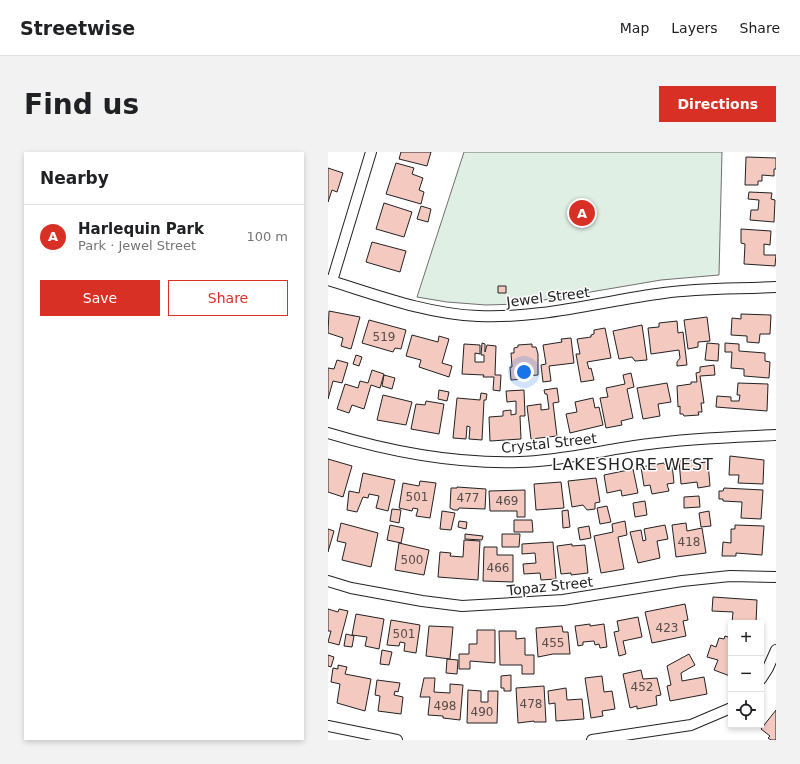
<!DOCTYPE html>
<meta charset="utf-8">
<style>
body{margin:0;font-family:"DejaVu Sans",sans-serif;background:#f2f2f2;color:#202124}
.controls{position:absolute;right:12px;bottom:12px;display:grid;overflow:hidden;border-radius:0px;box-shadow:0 2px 6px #0003}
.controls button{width:36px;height:36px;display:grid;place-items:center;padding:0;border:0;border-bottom:1px solid #e0e0e0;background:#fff;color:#202124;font:20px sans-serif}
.you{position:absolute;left:196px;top:220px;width:14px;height:14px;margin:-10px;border:3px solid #fff;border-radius:50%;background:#1a73e8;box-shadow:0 0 0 6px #1a73e833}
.badge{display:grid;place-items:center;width:26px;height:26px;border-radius:50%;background:#d93025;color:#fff;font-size:13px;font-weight:700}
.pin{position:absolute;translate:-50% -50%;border:2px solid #fff;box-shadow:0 1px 4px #0006}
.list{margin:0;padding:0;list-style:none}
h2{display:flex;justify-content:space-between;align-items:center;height:52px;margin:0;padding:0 16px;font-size:17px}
h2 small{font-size:13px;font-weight:400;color:#757577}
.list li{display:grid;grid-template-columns:26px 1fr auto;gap:12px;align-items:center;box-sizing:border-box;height:64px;padding:0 16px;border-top:1px solid #e0e0e0}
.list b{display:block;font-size:15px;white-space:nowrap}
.list p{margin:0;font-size:13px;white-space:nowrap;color:#757577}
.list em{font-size:13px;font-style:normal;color:#757577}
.actions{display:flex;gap:8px;padding:12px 16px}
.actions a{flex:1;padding:9px 0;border:1px solid #d93025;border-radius:0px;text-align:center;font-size:14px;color:#d93025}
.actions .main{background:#d93025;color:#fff}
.icon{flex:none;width:22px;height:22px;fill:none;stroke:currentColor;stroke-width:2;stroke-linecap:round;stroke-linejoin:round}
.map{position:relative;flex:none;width:448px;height:588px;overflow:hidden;border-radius:0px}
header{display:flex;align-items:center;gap:24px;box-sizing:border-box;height:56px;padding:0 20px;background:#fff;border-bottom:1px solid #e0e0e0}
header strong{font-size:19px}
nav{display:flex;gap:22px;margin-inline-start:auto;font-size:14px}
.intro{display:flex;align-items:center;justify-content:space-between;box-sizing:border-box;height:96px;padding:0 24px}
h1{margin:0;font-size:28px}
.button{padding:10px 18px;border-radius:0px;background:#d93025;color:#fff;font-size:14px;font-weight:700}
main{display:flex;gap:24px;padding:0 24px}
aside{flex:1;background:#fff;border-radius:0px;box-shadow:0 2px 6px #0003}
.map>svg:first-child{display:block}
</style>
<header>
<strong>Streetwise</strong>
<nav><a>Map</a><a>Layers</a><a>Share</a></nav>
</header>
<div class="intro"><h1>Find us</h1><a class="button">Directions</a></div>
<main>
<aside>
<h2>Nearby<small></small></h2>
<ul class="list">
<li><span class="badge">A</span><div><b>Harlequin Park</b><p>Park · Jewel Street</p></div><em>100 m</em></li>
</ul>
<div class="actions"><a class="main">Save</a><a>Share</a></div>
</aside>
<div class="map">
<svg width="448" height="588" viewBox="0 0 448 588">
<rect width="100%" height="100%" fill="#fff"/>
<!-- green -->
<path fill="#e0efe3" stroke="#6f6f6f" d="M136 0H394L391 123 333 128 192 152 158 153 119 150 89 145Z"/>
<!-- building -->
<path fill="#f3c9c0" stroke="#222" d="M73 0H103L99 14 71 7Z
M418 5 448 6V17H446V24L434 23V29H430V33H417Z
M68 11 86 16 84 22 95 26 91 38 96 40 93 52 58 42Z
M0 16 15 21 9 40 4 38 0 50Z
M421 40 444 41 443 47 447 48 446 70 422 68 423 58H430L431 48 420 47Z
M56 51 84 60 76 85 48 77Z
M93 54 103 57 100 70 89 67Z
M413 77 443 79 442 93 436 92V103H448L447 114 416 112 417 92 413 91Z
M44 90 78 99 72 120 38 110Z
M170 134H178V141H170Z
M1 159 32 165 23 197 13 194 15 186 0 181Z
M413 162 443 163 442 182H432L431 191 419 190V184L403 183 404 166 413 167Z
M379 165 382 189 370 190V195L360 197 356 168Z
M41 168 78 178 73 197 67 196 65 200 34 191Z
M349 169 350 181 355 180 359 213 349 214V210L352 206 351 198 323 202 320 176 331 175V171Z
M314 173 319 208 307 209 304 205 291 207 285 179Z
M277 176 283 206 259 210 261 217 263 216 266 228 253 230 248 202H252L249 187 263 185V183L266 182V178Z
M84 183 110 190 111 184 121 187 114 211 124 214 121 225 91 215 93 208 78 204Z
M243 186 246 211 221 214 223 229 215 230 213 213 218 212 215 193 234 190 233 187Z
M154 191 157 192V200L159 193 168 194 167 223H173L172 239 165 238 166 225H155L156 223 134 222 136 192 152 193V202L147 201V210H156V203H153Z
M379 191 391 192 390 209 377 208Z
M397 191 411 192V199L437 201V209L442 210 441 226 416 224V217L403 216 404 200H397Z
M204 192V195H208L210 202V223L196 224 197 227 183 228 182 215H184L183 201H186V196L190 195V193Z
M28 203 34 205 31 214 25 212Z
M9 208 20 211 14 231 5 229 0 247V216L6 217Z
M386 213 387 223 372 224 376 251H373L374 260H370L371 263 356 264 355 262H352V254L350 255 349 234 363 232V230H369L368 221 372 220V215Z
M44 218 56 222 52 236 43 233 36 257 24 253 21 261 9 257 17 232 30 236 32 229 40 231Z
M303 221 306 235 299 237 305 266 293 269 294 273 278 276 272 246 280 245 278 236 297 232 295 223Z
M56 223 67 226 64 237 54 234Z
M339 231 343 250 330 252 332 264 315 267 309 236Z
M410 231 440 232 439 259 388 255 389 244 403 245V249H411L412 243H409Z
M229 236 231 250 225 251 229 284 203 287 199 254 213 252V258L221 257 219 242H217L216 238Z
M111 238 121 240 119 249 110 247Z
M196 238 197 264H192L193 287 162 289 161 265 175 264V259L183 258V263L188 262V249L179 250 178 239Z
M153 241 159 242 158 248H156L154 288 141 287 142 275 139 274 138 287 125 286 129 246 152 248Z
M55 243 84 250 78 273 49 268Z
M265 246 267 256 271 255 275 273 242 281 238 262 249 260 247 250Z
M98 249 116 252 111 282 83 277 88 252 97 253Z
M402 304 436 308 435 332 410 331 411 323H401Z
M0 307 24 314 15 345 0 340Z
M367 308V311L380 310 382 334 370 336 369 330 353 332 351 309Z
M336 311 337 313 344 312 346 331 339 332 341 339 324 342 322 333 316 334 313 315Z
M305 317 310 341 294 344 293 338 279 341 276 323Z
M35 321 67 328 60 359 48 356 51 344 41 342 40 346 35 345 29 360 19 358 21 339 31 341Z
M268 326 272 350 267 351V357L259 358 255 353 244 355 240 329Z
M92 329 108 331 102 366 88 364 90 357 85 356 84 359 71 356 75 331 91 334Z
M233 330 236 356 208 358 206 332Z
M129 335 158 337 157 357 131 356 130 358H126L122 356 123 336H129Z
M396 336 435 338 433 367 413 366 414 350 395 349V347H391V339H395Z
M197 338V365H189V359H162L161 339Z
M371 344 372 355 356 356V345Z
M317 349 319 363 307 365 305 351Z
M279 354 283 370 272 372 269 356Z
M64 357 73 358 71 371 62 369Z
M240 358 242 375 235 376 234 359Z
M114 359 127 361 123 378 112 377Z
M381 359 383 374 373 375 371 361Z
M186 368H204L205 380H186Z
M131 369 139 370 138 377 130 375Z
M297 369 299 383 290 385 296 417 273 421 266 384 285 380 284 372Z
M13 371 50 381 43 415 14 408 18 391 9 389Z
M358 371 359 379 374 376 378 401 348 405 344 373Z
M62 373 76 376 73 391 59 388Z
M337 373 340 387 329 389 332 406 310 411 302 380 313 378 315 389 318 388 316 377Z
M407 373 436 374 434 403 408 401V404H394L395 390 403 391V377H407Z
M261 374 263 386 252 388 250 376Z
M0 377 6 379 0 400Z
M137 382 155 384 154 388 137 387Z
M174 382H192L191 395H174Z
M136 388 152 389 150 428 110 425 112 400 123 401 122 404 135 405Z
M225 390 228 427 213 428 212 421 196 422 195 412 208 411 207 401 194 402V392Z
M71 391 101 398 96 423 67 418Z
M244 392V394L257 393 260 421 243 423V421L233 422 229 394Z
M156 395H169V403H185V430L155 429Z
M385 445 429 448 428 471H404L405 460 384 459Z
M357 452 360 468 355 469 358 484 324 491 317 460Z
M0 457 10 460 11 457 20 459 11 493 0 490 3 479H0Z
M28 462 56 467 51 497 37 494 39 485 24 483Z
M310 465 314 485 295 489 298 502 291 504 286 480 291 479 289 469Z
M63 468 92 473 88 501 76 499 77 491 72 490 71 494 59 493Z
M262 472V474L276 472 279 495 272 496 271 492 267 493 266 489 255 490V493L250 494 247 474Z
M101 474 125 475 122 507 98 504Z
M234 474 235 480H240L242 502H225L210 505 208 476Z
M149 478H167V511L142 509V517H131V502H141V492H149Z
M171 479H188V487L197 486V503H206V522H194V513H172Z
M18 482 26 484 24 495 16 494Z
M397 484 403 486 402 524 386 518 390 508 379 505 383 493 388 495 391 486 396 487Z
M54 498 64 500 61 513 52 512Z
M361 502 367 513 353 521 354 529 376 525 379 542 342 549 339 534 343 533 339 514Z
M0 503 6 505 3 515 0 514Z
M119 507 130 508 129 522 118 521Z
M10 513 19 515 17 522 43 527 37 559 9 551 12 532 3 530 5 516 10 517Z
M313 518 315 527 329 526 333 543 328 544 329 553 309 557V554L302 556 295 522Z
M183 523V539H176V536H173V524Z
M274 524 276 540 284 539 287 557 274 559 275 564 263 566 257 526Z
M96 526H107L106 540 122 541V532L135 533 132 568 115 566V564L100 563 102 545H92Z
M49 528 72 531 70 540 67 539 66 543 75 545 73 562 50 559 52 544 47 543Z
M216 534 218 570H206V569L190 571 188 536Z
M238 536 239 548 254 547 256 567 228 569 227 551 221 552 220 539Z
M140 538 153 539V550H160V539H170L169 571H139Z
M448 558V588H443L440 586 442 584 433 577Z"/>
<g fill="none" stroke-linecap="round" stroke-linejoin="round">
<!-- minor casing -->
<g stroke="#222" stroke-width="12">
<path id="minor" d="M0 128C49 143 98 162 150 164 213 167 274 149 336 141 373 136 411 137 448 135
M4 129 43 0
M0 281C63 300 126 312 191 310 235 309 278 297 321 292 363 286 405 285 448 283
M0 429 23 436 94 449 134 454 235 448 354 429 402 424 448 425
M433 527 440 516 448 498
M0 574 69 588
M264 588 363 573 403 556"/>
</g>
<!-- minor -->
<use href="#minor" stroke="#fff" stroke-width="10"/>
</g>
<g text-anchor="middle" stroke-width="3" stroke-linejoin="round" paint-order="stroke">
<!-- number labels -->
<g font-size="12" fill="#564c4a">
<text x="56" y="189">519</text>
<text x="89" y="349">501</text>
<text x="140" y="350">477</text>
<text x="179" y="353">469</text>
<text x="361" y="394">418</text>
<text x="84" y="412">500</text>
<text x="170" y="420">466</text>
<text x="339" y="480">423</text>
<text x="76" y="486">501</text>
<text x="225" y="495">455</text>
<text x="314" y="539">452</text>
<text x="203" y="556">478</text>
<text x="117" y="558">498</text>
<text x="154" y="564">490</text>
</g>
<!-- street labels -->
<g font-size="14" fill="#222" stroke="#fff">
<text transform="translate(220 145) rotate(-7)" y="5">Jewel Street</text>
<text transform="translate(221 291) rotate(-6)" y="5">Crystal Street</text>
<text transform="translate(222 434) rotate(-6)" y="5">Topaz Street</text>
</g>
<!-- quarter labels -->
<g font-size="16" letter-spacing="1" fill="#222" stroke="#fff">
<text x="305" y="318">LAKESHORE WEST</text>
</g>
</g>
</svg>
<div class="controls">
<button>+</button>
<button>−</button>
<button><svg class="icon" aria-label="locate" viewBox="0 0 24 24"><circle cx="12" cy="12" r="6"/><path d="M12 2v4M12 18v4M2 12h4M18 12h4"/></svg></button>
</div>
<div class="you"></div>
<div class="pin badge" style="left:254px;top:61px">A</div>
</div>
</main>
